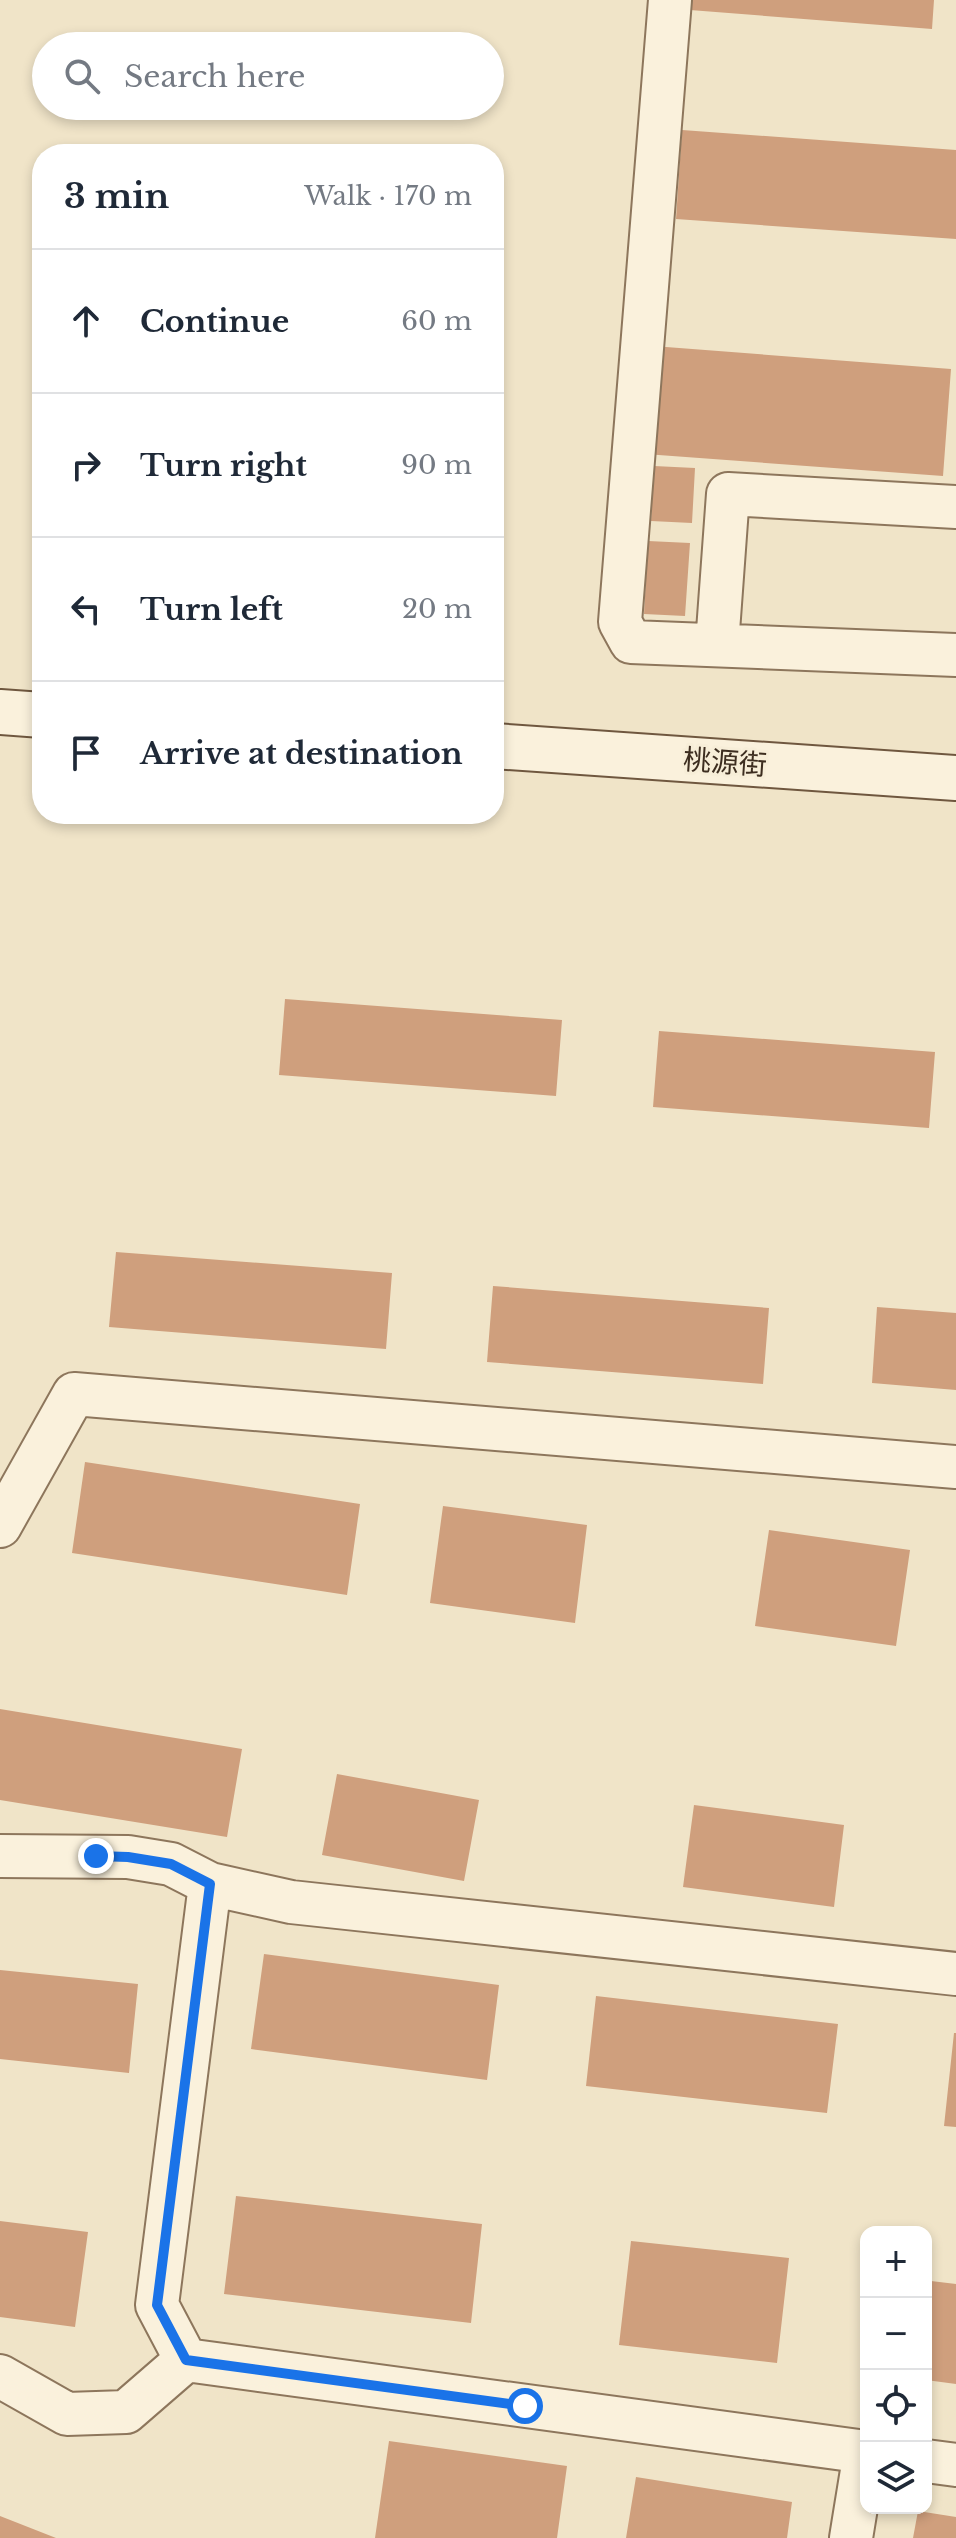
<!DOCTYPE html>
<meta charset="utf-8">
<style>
body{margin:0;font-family:"Libre Baskerville","Noto Sans SC",serif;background:#f6f6f7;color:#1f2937}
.controls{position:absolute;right:24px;bottom:24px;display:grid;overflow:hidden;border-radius:16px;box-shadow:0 4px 12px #0003}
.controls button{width:72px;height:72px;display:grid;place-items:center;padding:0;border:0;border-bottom:2px solid #e0e1e3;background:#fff;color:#1f2937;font:40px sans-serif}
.stop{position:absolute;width:24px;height:24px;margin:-18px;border:6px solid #1a73e8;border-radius:50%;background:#fff}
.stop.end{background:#1a73e8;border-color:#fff;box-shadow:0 2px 8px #0008}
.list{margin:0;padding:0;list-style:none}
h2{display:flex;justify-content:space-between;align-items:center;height:104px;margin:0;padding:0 32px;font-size:34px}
h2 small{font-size:26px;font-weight:400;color:#747a83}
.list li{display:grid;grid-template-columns:52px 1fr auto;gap:24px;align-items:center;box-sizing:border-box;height:144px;padding:0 32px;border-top:2px solid #e0e1e3}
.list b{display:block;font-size:30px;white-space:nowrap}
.list em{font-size:26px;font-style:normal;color:#747a83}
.icon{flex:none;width:44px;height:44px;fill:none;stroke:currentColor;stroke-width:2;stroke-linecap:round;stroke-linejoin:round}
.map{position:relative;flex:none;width:956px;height:2538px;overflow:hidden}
.search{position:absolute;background:#fff;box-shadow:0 4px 12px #0003;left:32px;top:32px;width:472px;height:88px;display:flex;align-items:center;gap:20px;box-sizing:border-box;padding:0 28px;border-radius:44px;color:#747a83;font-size:30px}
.panel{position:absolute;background:#fff;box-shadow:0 4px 12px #0003;left:32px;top:144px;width:472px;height:680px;border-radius:32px}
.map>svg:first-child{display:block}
</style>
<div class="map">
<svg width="956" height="2538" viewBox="0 0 956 2538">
<rect width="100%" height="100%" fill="#f0e4c8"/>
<!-- building -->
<path fill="#cf9f7d" d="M691 0H934L932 29 690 10Z
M682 130 956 150V239L676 219Z
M653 346 951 369 943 476 645 454Z
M654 466 695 468 692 523 651 521Z
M648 541 690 543 685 616 644 614Z
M285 999 562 1020 556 1096 279 1075Z
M659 1031 935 1052 929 1128 653 1107Z
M116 1252 392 1273 386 1349 109 1327Z
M493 1286 769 1308 763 1384 487 1362Z
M877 1307 956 1313V1390L872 1383Z
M85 1462 360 1504 347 1595 72 1553Z
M443 1506 587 1525 575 1623 430 1603Z
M769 1530 910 1550 896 1646 755 1626Z
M0 1709 242 1749 227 1837 0 1800Z
M337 1774 479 1800 464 1881 322 1855Z
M694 1805 844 1825 834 1907 683 1887Z
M264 1954 499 1985 487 2080 251 2049Z
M0 1970 138 1984 129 2073 0 2059Z
M596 1996 838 2024 827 2113 586 2086Z
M954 2033H956V2127L944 2126Z
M236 2196 482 2224 471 2323 224 2294Z
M0 2221 88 2232 75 2327 0 2317Z
M631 2241 789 2258 777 2363 619 2345Z
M931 2281 956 2284V2384L926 2380V2314Z
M389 2441 567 2466 557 2538H375Z
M636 2477 792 2502 787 2538H626Z
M918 2511 956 2517V2538H913Z
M0 2516 56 2538H0Z"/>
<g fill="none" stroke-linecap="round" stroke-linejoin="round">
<!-- street casing -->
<g stroke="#8d765c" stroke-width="46">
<path id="street" d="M670 0 620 622 631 642 956 655
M717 645 728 494 956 507
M0 1526 74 1394 956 1467
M0 1856 128 1857 171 1864 210 1884 291 1902 956 1974
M210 1884 157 2305 186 2360 866 2452
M0 2376 67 2414 126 2412 186 2360
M926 2461 956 2465
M851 2538 865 2452"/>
</g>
<!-- secondary casing -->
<g stroke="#6f573f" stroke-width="48">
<path id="secondary" d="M0 712 42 715
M494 746 956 778"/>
</g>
<!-- street -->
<use href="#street" stroke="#faf1dc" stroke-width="42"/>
<!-- secondary -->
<use href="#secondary" stroke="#faf1dc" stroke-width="44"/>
</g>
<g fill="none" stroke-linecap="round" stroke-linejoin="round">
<!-- route -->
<path stroke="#1a73e8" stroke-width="10" d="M96 1856 128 1857 171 1864 210 1884 157 2305 186 2360 525 2406"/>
</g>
<g text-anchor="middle" stroke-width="6" stroke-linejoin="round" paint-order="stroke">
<!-- street labels -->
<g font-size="28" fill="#3d2e20" stroke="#f7eed8">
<text transform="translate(725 762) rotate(4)" y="10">桃源街</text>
</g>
</g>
</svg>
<div class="controls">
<button>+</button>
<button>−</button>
<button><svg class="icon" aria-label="locate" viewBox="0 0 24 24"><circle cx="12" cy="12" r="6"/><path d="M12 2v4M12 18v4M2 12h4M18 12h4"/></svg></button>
<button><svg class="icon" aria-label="layers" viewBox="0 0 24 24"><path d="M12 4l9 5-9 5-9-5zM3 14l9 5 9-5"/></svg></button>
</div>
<div class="stop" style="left:525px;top:2406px"></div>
<div class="stop end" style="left:96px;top:1856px"></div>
<div class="search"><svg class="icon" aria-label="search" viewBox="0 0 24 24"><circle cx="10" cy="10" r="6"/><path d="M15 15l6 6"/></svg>Search here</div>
<section class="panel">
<h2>3 min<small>Walk · 170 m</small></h2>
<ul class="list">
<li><svg class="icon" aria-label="ahead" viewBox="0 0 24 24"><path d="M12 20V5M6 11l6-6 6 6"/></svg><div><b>Continue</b></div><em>60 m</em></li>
<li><svg class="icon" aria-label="right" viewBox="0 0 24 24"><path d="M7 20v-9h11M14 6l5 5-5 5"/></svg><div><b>Turn right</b></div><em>90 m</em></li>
<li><svg class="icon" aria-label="left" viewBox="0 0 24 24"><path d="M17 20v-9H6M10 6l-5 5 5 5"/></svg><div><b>Turn left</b></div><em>20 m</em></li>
<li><svg class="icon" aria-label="arrive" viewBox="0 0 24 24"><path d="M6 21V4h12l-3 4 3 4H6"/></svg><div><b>Arrive at destination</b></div></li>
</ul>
</section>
</div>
